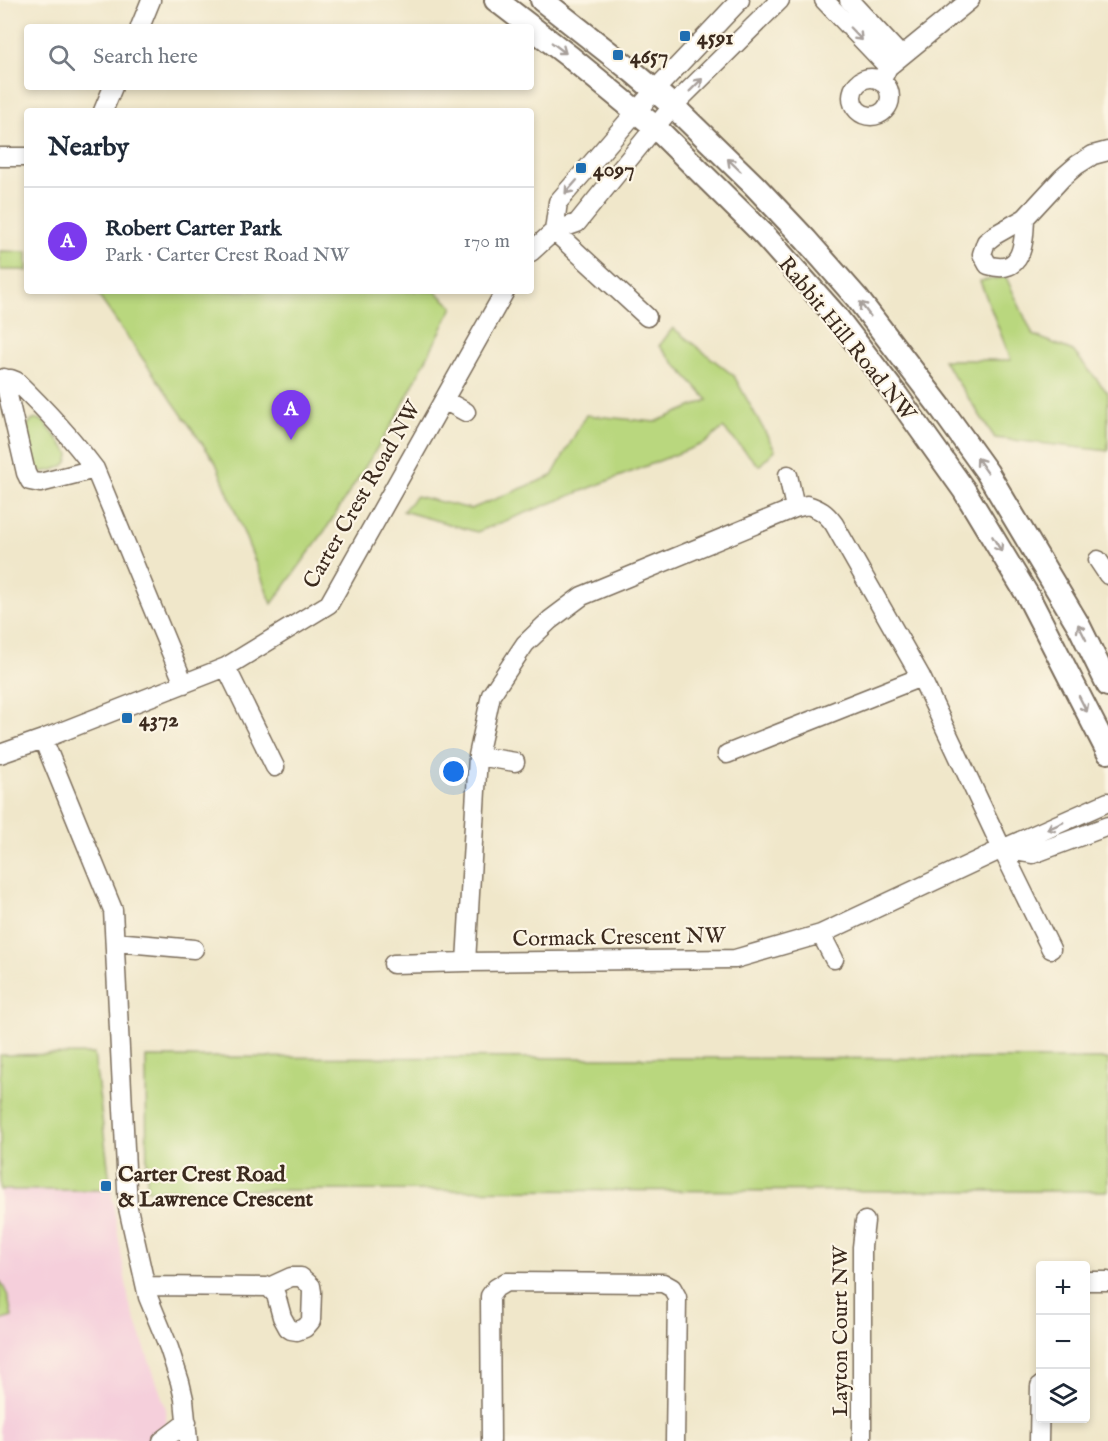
<!DOCTYPE html>
<meta charset="utf-8">
<style>
body{margin:0;font-family:"IM FELL English",serif;background:#f6f6f7;color:#1f2937}
.controls{position:absolute;right:18px;bottom:18px;display:grid;overflow:hidden;border-radius:6px;box-shadow:0 3px 9px #0003}
.controls button{width:54px;height:54px;display:grid;place-items:center;padding:0;border:0;border-bottom:2px solid #e0e1e3;background:#fff;color:#1f2937;font:30px sans-serif}
.you{position:absolute;left:454px;top:772px;width:21px;height:21px;margin:-15px;border:4px solid #fff;border-radius:50%;background:#1a73e8;box-shadow:0 0 0 9px #1a73e833}
.badge{display:grid;place-items:center;width:39px;height:39px;border-radius:50%;background:#7c3aed;color:#fff;font-size:20px;font-weight:700}
.pin{position:absolute;translate:-50% -50px;filter:drop-shadow(0 2px 3px #0008)}
.pin::after{content:'';position:absolute;top:32px;width:21px;height:18px;background:inherit;clip-path:polygon(0 0,100% 0,50% 100%)}
.list{margin:0;padding:0;list-style:none}
h2{display:flex;justify-content:space-between;align-items:center;height:78px;margin:0;padding:0 24px;font-size:26px}
h2 small{font-size:20px;font-weight:400;color:#747a83}
.list li{display:grid;grid-template-columns:39px 1fr auto;gap:18px;align-items:center;box-sizing:border-box;height:108px;padding:0 24px;border-top:2px solid #e0e1e3}
.list b{display:block;font-size:22px;white-space:nowrap}
.list p{margin:0;font-size:20px;white-space:nowrap;color:#747a83}
.list em{font-size:20px;font-style:normal;color:#747a83}
.icon{flex:none;width:33px;height:33px;fill:none;stroke:currentColor;stroke-width:2;stroke-linecap:round;stroke-linejoin:round}
.map{position:relative;flex:none;width:1108px;height:1441px;overflow:hidden}
.search{position:absolute;background:#fff;box-shadow:0 3px 9px #0003;left:24px;top:24px;width:510px;height:66px;display:flex;align-items:center;gap:15px;box-sizing:border-box;padding:0 21px;border-radius:6px;color:#747a83;font-size:22px}
.panel{position:absolute;background:#fff;box-shadow:0 3px 9px #0003;left:24px;top:108px;width:510px;height:186px;border-radius:6px}
.map>svg:first-child{display:block}
</style>
<div class="map">
<svg width="1108" height="1441" viewBox="0 0 1108 1441">
<rect width="100%" height="100%" fill="#fcf5e5"/>
<filter id="ink" filterUnits="userSpaceOnUse"><feTurbulence type="fractalNoise" baseFrequency=".0167" numOctaves="2"/><feDisplacementMap in="SourceGraphic" scale="12" xChannelSelector="R" yChannelSelector="G"/><feConvolveMatrix kernelMatrix="1 2 1 2 8 2 1 2 1" color-interpolation-filters="sRGB"/></filter>
<filter id="wash" filterUnits="userSpaceOnUse"><feTurbulence type="fractalNoise" baseFrequency=".008" numOctaves="4" result="noise"/><feDisplacementMap in="SourceGraphic" scale="24" xChannelSelector="R" yChannelSelector="G"/><feGaussianBlur stdDeviation="1.35" result="paint"/><feColorMatrix in="noise" values="0 0 0 0 0 0 0 0 0 0 0 0 0 0 0 0 0 1.4 0 .05"/><feComposite in="paint" operator="in"/></filter>
<g filter="url(#wash)">
<rect width="100%" height="100%" fill="#f0e7ca"/>
<!-- built -->
<path fill="#f5cfdb" d="M0 1190H111L129 1302 166 1409 167 1441H0Z"/>
<!-- green -->
<path fill="#b9d77e" stroke="#7a804e" stroke-width="1.5" d="M0 251 27 252V271L22 270H0Z
M1006 277 1033 335 1073 351 1108 393V451L995 438 943 360H1011L980 281Z
M87 291H435L453 307 396 418 326 529 272 604 216 463 98 295Z
M673 328 734 376 775 450 759 466 723 428 705 443 477 532 403 511 416 496 471 509 552 476 586 415 655 422 708 400 659 346Z
M37 419 43 421 69 453C69 456 69 459 67 462 63 468 43 475 37 469 31 464 29 441 27 432 27 424 29 421 37 419Z
M94 1054 111 1190H0V1055Z
M146 1057 1108 1059V1191L147 1190Z
M0 1280 8 1296 12 1317 0 1321Z"/>
</g>
<g filter="url(#ink)">
<g fill="none" stroke-linecap="round" stroke-linejoin="round">
<!-- minor casing -->
<g stroke="#7a6c5a" stroke-width="21">
<path id="minor" d="M824 0 888 67
M849 0 901 56
M140 27 151 0
M852 97a19 19 0 1 1 38 0a19 19 0 1 1-38 0Z
M881 82 888 67 970 0
M103 111 113 87
M0 157H27
M1025 218C1024 243 1023 276 988 265L982 254 986 242 995 235 1025 218 1062 178 1077 165 1093 155 1108 151
M554 231 558 202 654 91 740 0
M554 231 647 317
M531 252 554 231 577 223 655 127 673 106 780 0
M4 378 26 473 30 481 40 483 95 469
M0 379H11L16 381C45 409 71 437 95 469L184 684
M444 400 466 412
M788 475 795 508
M807 505C820 509 826 513 834 524L921 677 1002 849 821 934 735 959 466 962 478 756 491 695 525 644 550 620 582 596 795 508Z
M1098 560 1108 575
M226 667 275 767
M43 739 113 910 128 1208 148 1297 169 1348 180 1382 184 1399 188 1441
M0 754 43 739 226 667 329 604 505 291
M727 754 921 677
M478 756 515 762
M1002 849 1108 802
M1002 849 1051 949
M1002 849 1033 854 1108 826
M821 934 834 959
M115 942 194 949
M393 964 466 962
M1086 1281H1108
M146 1286 269 1287 291 1277H301L311 1286 312 1292 311 1321 305 1328 297 1331 291 1330 288 1328 282 1317 276 1295 269 1287
M162 1441 187 1422
M491 1441 490 1296 496 1288 506 1282 663 1283 672 1288 677 1297 675 1441
M862 1441V1247L865 1221
M1039 1441 1040 1386"/>
</g>
<!-- major casing -->
<g stroke="#7a6c5a" stroke-width="26">
<path id="major" d="M496 0 570 57 655 127 764 235 835 315 897 396 964 490 1028 596 1108 752
M542 0 632 71 673 106 754 185 806 240 857 298 941 408 987 472 1079 626 1108 685"/>
</g>
<!-- minor -->
<use href="#minor" stroke="#fff" stroke-width="18"/>
<!-- major -->
<use href="#major" stroke="#fff" stroke-width="22"/>
</g>
<!-- one-way arrows -->
<defs><path id="oneway-shaft" d="M-6 0H5M1.5-3L5.5 0L1.5 3" fill="none" stroke-width="1.6" stroke-linecap="round" stroke-linejoin="round" transform="scale(1.5)"/></defs>
<g stroke="#a79f9a">
<use href="#oneway-shaft" transform="translate(856 34) rotate(46)"/>
<use href="#oneway-shaft" transform="translate(559 48) rotate(37)"/>
<use href="#oneway-shaft" transform="translate(696 85) rotate(-45)"/>
<use href="#oneway-shaft" transform="translate(734 165) rotate(-136)"/>
<use href="#oneway-shaft" transform="translate(571 187) rotate(131)"/>
<use href="#oneway-shaft" transform="translate(865 309) rotate(-127)"/>
<use href="#oneway-shaft" transform="translate(982 465) rotate(-125)"/>
<use href="#oneway-shaft" transform="translate(997 544) rotate(59)"/>
<use href="#oneway-shaft" transform="translate(1082 632) rotate(-117)"/>
<use href="#oneway-shaft" transform="translate(1083 704) rotate(63)"/>
<use href="#oneway-shaft" transform="translate(1055 826) rotate(156)"/>
</g>
</g>
<!-- markers -->
<g fill="#1f6fb2" stroke="#fcf5e5" stroke-width="2">
<rect x="679" y="30" width="12" height="12" rx="3"/>
<rect x="612" y="49" width="12" height="12" rx="3"/>
<rect x="575" y="162" width="12" height="12" rx="3"/>
<rect x="121" y="712" width="12" height="12" rx="3"/>
<rect x="100" y="1180" width="12" height="12" rx="3"/>
</g>
<g text-anchor="middle" stroke-width="4.5" stroke-linejoin="round" paint-order="stroke">
<!-- poi labels -->
<g font-size="22" font-weight="bold" fill="#3b2a1e" stroke="#fcf5e5" text-anchor="start">
<text x="697" y="44">4591</text>
<text x="630" y="63">4657</text>
<text x="593" y="176">4097</text>
<text x="139" y="726">4372</text>
<text x="118" y="1181">Carter Crest Road<tspan x="118" dy="25">&amp; Lawrence Crescent</tspan></text>
</g>
<!-- street labels -->
<g font-size="22" fill="#3b2a1e" stroke="#fcf5e5">
<text transform="translate(848 338) rotate(51)" y="8">Rabbit Hill Road NW</text>
<text transform="translate(361 494) rotate(-60)" y="8">Carter Crest Road NW</text>
<text transform="translate(619 936) rotate(-1)" y="8">Cormack Crescent NW</text>
<text transform="translate(839 1331) rotate(-90)" y="8">Layton Court NW</text>
</g>
</g>
</svg>
<div class="controls">
<button>+</button>
<button>−</button>
<button><svg class="icon" aria-label="layers" viewBox="0 0 24 24"><path d="M12 4l9 5-9 5-9-5zM3 14l9 5 9-5"/></svg></button>
</div>
<div class="you"></div>
<div class="pin badge" style="left:291px;top:440px">A</div>
<div class="search"><svg class="icon" aria-label="search" viewBox="0 0 24 24"><circle cx="10" cy="10" r="6"/><path d="M15 15l6 6"/></svg>Search here</div>
<section class="panel">
<h2>Nearby<small></small></h2>
<ul class="list">
<li><span class="badge">A</span><div><b>Robert Carter Park</b><p>Park · Carter Crest Road NW</p></div><em>170 m</em></li>
</ul>
</section>
</div>
